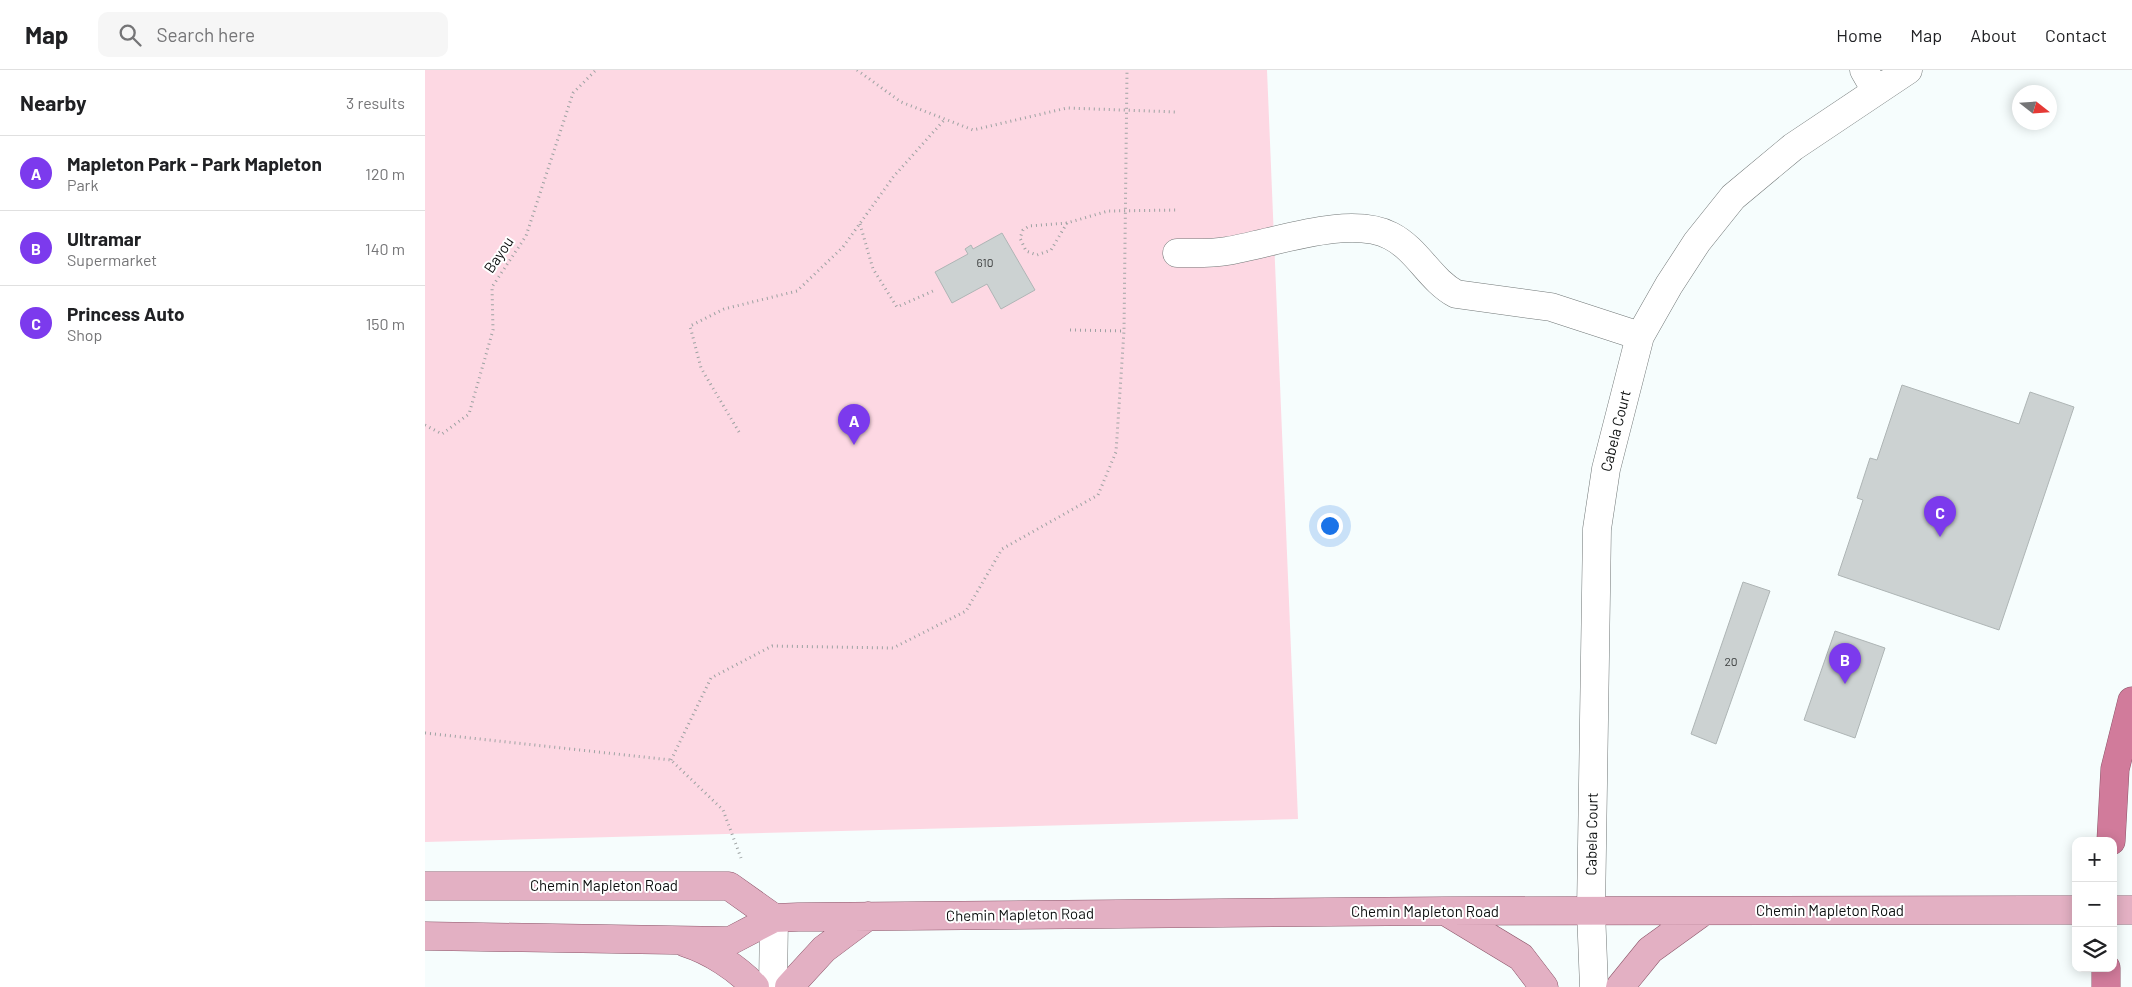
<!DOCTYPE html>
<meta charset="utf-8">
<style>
body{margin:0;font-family:Barlow,sans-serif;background:#f6f6f6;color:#202124}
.controls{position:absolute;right:15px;bottom:15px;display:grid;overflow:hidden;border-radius:10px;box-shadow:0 2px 12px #0003}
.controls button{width:45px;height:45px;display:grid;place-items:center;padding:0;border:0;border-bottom:1px solid #e0e0e0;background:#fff;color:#202124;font:25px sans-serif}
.compass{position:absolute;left:1587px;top:15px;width:45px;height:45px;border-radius:50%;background:#fff;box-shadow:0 2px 12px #0003;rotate:107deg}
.you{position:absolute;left:904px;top:455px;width:18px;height:18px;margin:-12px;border:4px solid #fff;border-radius:50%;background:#1a73e8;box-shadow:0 0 0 8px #1a73e833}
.badge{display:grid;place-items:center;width:32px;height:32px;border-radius:50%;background:#7c3aed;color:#fff;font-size:16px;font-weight:700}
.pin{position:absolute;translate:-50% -41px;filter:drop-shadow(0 1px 2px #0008)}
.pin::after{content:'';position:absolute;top:26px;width:18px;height:15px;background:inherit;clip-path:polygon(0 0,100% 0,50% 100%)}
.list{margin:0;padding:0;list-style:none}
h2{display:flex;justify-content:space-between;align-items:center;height:65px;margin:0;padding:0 20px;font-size:21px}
h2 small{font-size:16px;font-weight:400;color:#757577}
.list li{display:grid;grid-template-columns:32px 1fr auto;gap:15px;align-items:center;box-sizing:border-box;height:75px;padding:0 20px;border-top:1px solid #e0e0e0}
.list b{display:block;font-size:19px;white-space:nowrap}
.list p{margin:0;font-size:16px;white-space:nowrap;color:#757577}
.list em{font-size:16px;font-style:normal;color:#757577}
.icon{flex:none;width:28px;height:28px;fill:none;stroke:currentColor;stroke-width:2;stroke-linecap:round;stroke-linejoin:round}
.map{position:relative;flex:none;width:1707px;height:917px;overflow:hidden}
header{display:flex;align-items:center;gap:30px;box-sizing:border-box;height:70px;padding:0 25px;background:#fff;border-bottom:1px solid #e0e0e0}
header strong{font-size:24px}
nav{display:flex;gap:28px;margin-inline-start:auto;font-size:18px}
.search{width:350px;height:45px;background:#f6f6f6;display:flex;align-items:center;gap:12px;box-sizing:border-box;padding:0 18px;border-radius:10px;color:#757577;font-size:19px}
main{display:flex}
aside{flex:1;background:#fff}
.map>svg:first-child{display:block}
</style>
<header>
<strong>Map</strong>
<div class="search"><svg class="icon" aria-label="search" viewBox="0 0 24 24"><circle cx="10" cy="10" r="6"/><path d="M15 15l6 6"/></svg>Search here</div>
<nav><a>Home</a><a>Map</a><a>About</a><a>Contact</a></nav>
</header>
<main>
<aside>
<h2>Nearby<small>3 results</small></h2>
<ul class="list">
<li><span class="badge">A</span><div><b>Mapleton Park - Park Mapleton</b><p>Park</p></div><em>120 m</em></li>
<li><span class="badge">B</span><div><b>Ultramar</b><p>Supermarket</p></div><em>140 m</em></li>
<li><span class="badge">C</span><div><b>Princess Auto</b><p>Shop</p></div><em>150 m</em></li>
</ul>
</aside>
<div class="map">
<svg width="1707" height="917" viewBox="0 0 1707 917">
<rect width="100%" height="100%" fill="#f6fdfd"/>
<!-- green -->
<path fill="#fdd8e3" d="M0 0H842L873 749 0 772Z"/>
<!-- building -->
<path fill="#ccd2d2" stroke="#aeb5b5" d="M577 163 610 220 576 239 562 214 527 233 510 202 543 184 540 179 546 175 548 179Z
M1477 315 1594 354 1605 322 1649 337 1574 560 1413 505 1438 430 1432 428 1445 388 1452 390Z
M1318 512 1345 521 1291 674 1266 664Z
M1410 561 1460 578 1430 668 1379 650Z"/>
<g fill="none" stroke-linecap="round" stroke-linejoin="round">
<!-- minor casing -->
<g stroke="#717777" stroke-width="29">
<path id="minor" d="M1439 0 1451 21
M752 183C768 183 785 184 802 181 847 174 924 144 966 166 993 180 1005 210 1031 224L1126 237 1215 266
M348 917 349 848
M1169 917 1166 841 1172 459 1181 399 1215 266 1244 215 1272 172 1308 127 1368 77 1483 0"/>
</g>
<!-- major casing -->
<g stroke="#8c566a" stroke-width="29">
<path id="major" d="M0 816H304L349 848
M1688 840H1707
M1020 841 1096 887 1119 917
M0 866 305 871 349 848 373 847 1020 841 1651 840
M261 873C286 881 312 898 330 917
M364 917 399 879 443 846
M1195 917 1225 880 1279 841"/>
</g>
<!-- highway casing -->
<g stroke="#8c566a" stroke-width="29">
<path id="highway" d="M1686 771 1690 699 1707 631
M1681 917V898"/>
</g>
<!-- path -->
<path stroke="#9da2a2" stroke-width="3" stroke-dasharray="1 4" stroke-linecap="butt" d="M432 0 476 32 548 60 642 38 752 42
M642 153 626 180 612 185 601 181 595 168 598 160 604 156 642 153 683 141 753 140
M435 154 448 199 472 237 508 221
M645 260 699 261
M0 355 17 364 44 344 68 260 67 217 101 166 148 23 171 0
M314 362 276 298 265 256 299 239 372 221 418 177 469 106 520 49
M0 663 246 690 298 740 316 788
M246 690 286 608 347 576 468 578 541 541 577 479 673 425 691 382 699 261 702 0"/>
<!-- minor -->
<use href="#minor" stroke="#fff" stroke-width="28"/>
<!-- major -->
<use href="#major" stroke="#e3b0c3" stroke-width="28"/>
<!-- highway -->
<use href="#highway" stroke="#d17b9b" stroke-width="28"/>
</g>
<g text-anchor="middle" stroke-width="4" stroke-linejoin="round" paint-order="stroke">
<!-- number labels -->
<g font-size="12" fill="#3d4040">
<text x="560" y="197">610</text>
<text x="1306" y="596">20</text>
</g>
<!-- street labels -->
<g font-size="15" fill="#0d1010" stroke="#fff">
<text transform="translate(74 185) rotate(-56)" y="5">Bayou</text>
<text transform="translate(1191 361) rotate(-76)" y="5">Cabela Court</text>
<text transform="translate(1167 764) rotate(-89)" y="5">Cabela Court</text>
<text x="179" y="821">Chemin Mapleton Road</text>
<text x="1405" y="846">Chemin Mapleton Road</text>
<text x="1000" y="847">Chemin Mapleton Road</text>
<text transform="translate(595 845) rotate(-1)" y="5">Chemin Mapleton Road</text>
</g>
</g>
</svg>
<div class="controls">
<button>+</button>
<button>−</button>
<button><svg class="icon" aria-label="layers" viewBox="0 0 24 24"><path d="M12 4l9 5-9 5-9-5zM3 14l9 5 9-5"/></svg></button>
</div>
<svg class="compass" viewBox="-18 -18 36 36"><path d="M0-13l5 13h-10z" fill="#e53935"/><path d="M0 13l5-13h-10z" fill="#757577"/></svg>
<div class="you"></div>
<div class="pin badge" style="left:429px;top:375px">A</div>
<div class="pin badge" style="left:1420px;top:614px">B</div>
<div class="pin badge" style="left:1515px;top:467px">C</div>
</div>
</main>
